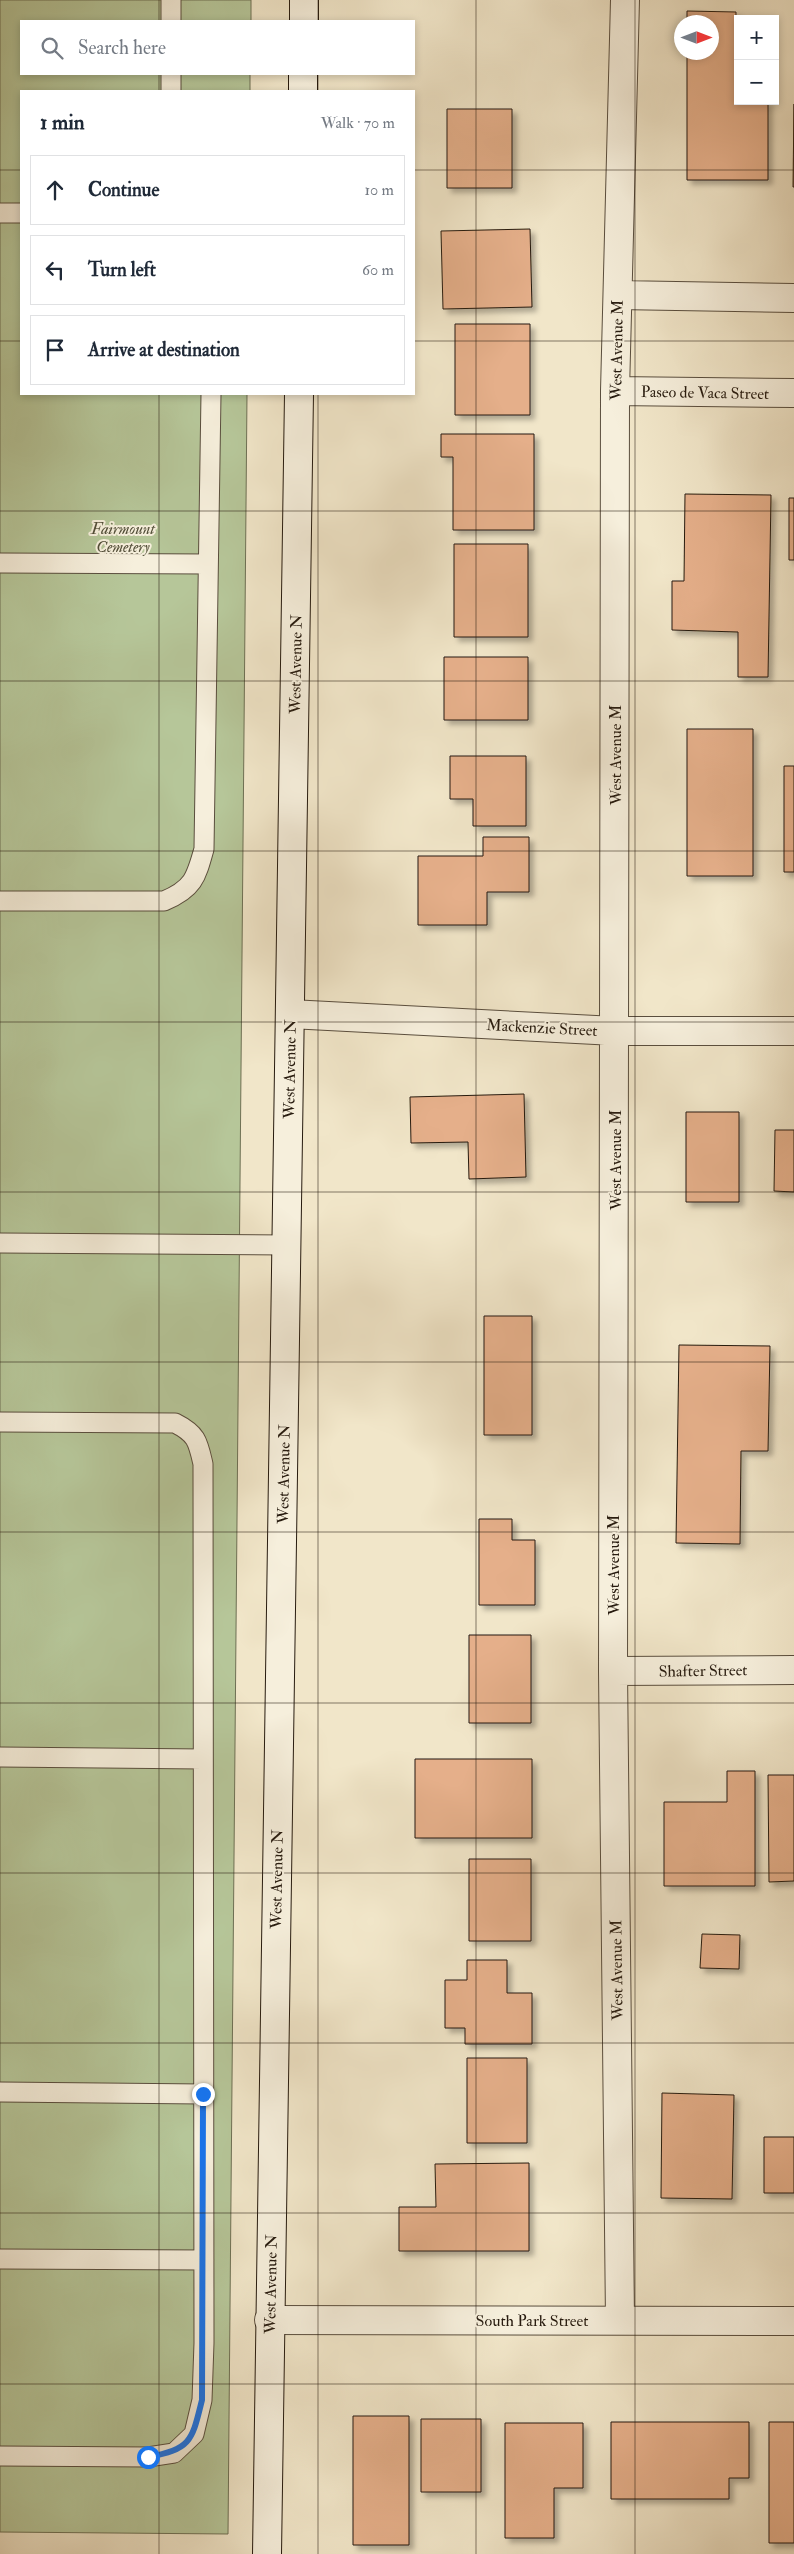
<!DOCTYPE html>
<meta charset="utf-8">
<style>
body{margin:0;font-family:"IM FELL Double Pica",serif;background:#f2f2f3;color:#1f2937}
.controls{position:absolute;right:15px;top:15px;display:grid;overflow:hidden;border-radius:0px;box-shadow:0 2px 8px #0003}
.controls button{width:45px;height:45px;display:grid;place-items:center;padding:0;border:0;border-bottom:1px solid #e0e1e3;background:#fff;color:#1f2937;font:25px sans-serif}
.compass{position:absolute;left:674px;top:15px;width:45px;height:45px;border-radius:50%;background:#fff;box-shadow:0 2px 8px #0003;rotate:90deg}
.stop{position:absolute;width:15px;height:15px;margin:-11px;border:4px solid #1a73e8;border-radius:50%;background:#fff}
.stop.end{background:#1a73e8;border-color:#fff;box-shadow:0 1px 5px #0008}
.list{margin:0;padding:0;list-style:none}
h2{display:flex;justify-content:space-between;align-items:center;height:65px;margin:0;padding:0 20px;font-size:21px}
h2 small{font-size:16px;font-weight:400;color:#747a83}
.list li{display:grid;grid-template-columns:32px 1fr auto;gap:15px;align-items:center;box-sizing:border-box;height:70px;margin:0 10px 10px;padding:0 10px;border:1px solid #e0e1e3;border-radius:0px}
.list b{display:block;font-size:19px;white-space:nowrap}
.list em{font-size:16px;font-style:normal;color:#747a83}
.icon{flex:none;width:28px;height:28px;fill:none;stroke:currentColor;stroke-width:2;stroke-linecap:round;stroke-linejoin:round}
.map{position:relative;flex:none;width:794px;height:2554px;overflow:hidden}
.search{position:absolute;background:#fff;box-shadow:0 2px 8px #0003;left:20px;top:20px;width:395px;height:55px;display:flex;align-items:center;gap:12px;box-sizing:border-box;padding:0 18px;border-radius:0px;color:#747a83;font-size:19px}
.panel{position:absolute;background:#fff;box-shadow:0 2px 8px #0003;left:20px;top:90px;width:395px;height:305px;border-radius:0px}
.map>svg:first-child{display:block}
</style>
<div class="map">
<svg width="794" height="2554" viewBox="0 0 794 2554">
<defs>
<filter id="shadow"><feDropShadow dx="4.5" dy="4.5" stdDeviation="2.5" flood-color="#0004"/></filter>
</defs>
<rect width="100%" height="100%" fill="#f1e6c9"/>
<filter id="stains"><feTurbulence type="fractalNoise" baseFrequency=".004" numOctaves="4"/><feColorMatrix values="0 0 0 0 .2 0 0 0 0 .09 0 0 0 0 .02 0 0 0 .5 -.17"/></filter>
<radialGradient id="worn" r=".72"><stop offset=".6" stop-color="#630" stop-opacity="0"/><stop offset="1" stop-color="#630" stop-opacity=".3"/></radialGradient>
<!-- green -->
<path fill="#b6c699" stroke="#6e7054" d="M0 0H251V21H21V74H250V91H21V394H247L228 2534 0 2532Z"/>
<!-- building -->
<path fill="#e5af8a" stroke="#271b0f" filter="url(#shadow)" d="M687 11 736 12 735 94H738V101H768V180H687V52H712V22H687Z
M794 104V187H793Z
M447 109H512V188H447Z
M530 229 532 307 443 309 441 231Z
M455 324H530V415H455Z
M441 434H534V530H453V457H441Z
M685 494 771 495 768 677H738V632L672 630V581H684Z
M789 498H794V560H789Z
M454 544H528V637H454Z
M444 657H528V720H444Z
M687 729H753V876H687Z
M450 756H526V826H473V799H450Z
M784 766H794V872H784Z
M483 837H529V892H487V925H418V856H483Z
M524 1094 526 1177 469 1179 468 1142 411 1143 410 1097Z
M686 1112H739V1202H686Z
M775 1130H794V1192L774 1191Z
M484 1316H532V1435H484Z
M679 1345 770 1346 768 1451H741L740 1544 676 1543Z
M479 1519H512V1540H535V1605H479Z
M469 1635H531V1723H469Z
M415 1759H532V1838H415Z
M727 1771H755V1886H664V1802H727Z
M768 1775H794V1881L769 1882Z
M469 1859H531V1941H469Z
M702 1934 740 1935 739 1969 700 1968Z
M467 1960H507V1993H532V2044H465V2028H445V1980H467Z
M467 2058H527V2143H467Z
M662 2093 734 2095 732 2199 661 2198Z
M764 2137H794V2193H764Z
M529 2163V2251H399V2207H436L435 2164Z
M353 2416H409V2545H353Z
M421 2419H481V2492H421Z
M611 2422H749V2478H729V2499H611Z
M769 2422H794V2543H769Z
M505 2423H583V2488H554V2538H505Z"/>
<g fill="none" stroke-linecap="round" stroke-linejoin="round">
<!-- lane casing -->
<g stroke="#5a4e3e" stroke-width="21">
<path id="lane" d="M171 0V21
M171 74V91
M0 213H21
M0 563 208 564
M0 901H164C193 889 196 878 204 849L211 394
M0 1243 287 1245
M0 1422 175 1423C197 1434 198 1442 203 1464L204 2343 202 2400 194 2434 174 2453 148 2457 0 2456
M0 1757 203 1759
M0 2092 203 2094
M0 2259 204 2260"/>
</g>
<!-- street casing -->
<g stroke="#5a4e3e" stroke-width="30">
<path id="street" d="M618 295 794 298
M615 391 794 393
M290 1014 615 1031H794
M613 1671 794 1670
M269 2320 794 2321
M620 2320 613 1671 615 391 625 0"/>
</g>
<!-- secondary casing -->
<g stroke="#271b0f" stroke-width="30">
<path id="secondary" d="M304 21V0
M303 91V74
M267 2554 299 394"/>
</g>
<!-- lane -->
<use href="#lane" stroke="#f6efdc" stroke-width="19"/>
<!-- street -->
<use href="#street" stroke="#f6efdc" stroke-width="28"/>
<!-- secondary -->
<use href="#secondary" stroke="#f6efdc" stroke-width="28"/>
</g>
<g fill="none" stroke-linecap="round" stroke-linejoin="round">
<!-- route -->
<path stroke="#1a73e8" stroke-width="6" d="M148 2457C192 2449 192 2440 202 2400L203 2094"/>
</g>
<!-- grid -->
<path fill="none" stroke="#271b0f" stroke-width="1" stroke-opacity="0.55" d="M159 0V21M318 0V21M476 0V2554M635 0V2554M159 74V91M318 74V91M0 170H21M414 170H794M0 341H21M414 341H794M159 394V2554M318 394V2554M0 511H794M0 681H794M0 851H794M0 1022H794M0 1192H794M0 1362H794M0 1532H794M0 1703H794M0 1873H794M0 2043H794M0 2213H794M0 2384H794"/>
<g text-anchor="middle" stroke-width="4" stroke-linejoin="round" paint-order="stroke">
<!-- street labels -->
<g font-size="16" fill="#271b0f" stroke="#f6efdc">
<text transform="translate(616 350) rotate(-89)" y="6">West Avenue M</text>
<text transform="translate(705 392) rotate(1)" y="6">Paseo de Vaca Street</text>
<text transform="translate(295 664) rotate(-89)" y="6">West Avenue N</text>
<text transform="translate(615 755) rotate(-90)" y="6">West Avenue M</text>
<text transform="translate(542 1027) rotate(3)" y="6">Mackenzie Street</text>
<text transform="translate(289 1069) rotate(-89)" y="6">West Avenue N</text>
<text transform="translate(615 1160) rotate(-90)" y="6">West Avenue M</text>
<text transform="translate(283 1474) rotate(-89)" y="6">West Avenue N</text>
<text transform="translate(613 1565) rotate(-90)" y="6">West Avenue M</text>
<text transform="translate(703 1670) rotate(-1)" y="6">Shafter Street</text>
<text transform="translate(276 1879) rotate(-89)" y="6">West Avenue N</text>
<text transform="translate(616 1970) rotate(-91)" y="6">West Avenue M</text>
<text transform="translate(270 2284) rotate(-89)" y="6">West Avenue N</text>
<text x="532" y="2326">South Park Street</text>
</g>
<!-- park labels -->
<g font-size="16" font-style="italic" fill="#524e38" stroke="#f6efdc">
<text x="123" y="534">Fairmount<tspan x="123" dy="18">Cemetery</tspan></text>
</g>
</g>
<rect width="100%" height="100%" filter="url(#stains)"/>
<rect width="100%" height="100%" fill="url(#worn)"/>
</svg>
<div class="controls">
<button>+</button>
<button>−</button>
</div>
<svg class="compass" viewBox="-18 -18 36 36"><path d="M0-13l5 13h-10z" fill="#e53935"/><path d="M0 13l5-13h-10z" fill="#747a83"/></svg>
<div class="stop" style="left:148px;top:2457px"></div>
<div class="stop end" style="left:203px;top:2094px"></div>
<div class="search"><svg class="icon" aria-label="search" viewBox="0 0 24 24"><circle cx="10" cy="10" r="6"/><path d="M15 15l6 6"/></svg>Search here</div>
<section class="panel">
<h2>1 min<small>Walk · 70 m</small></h2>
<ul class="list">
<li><svg class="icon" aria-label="ahead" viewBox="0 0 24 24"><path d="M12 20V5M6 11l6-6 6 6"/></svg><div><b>Continue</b></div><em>10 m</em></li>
<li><svg class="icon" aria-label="left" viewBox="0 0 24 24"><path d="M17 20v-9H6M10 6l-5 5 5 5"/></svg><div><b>Turn left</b></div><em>60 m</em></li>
<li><svg class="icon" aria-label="arrive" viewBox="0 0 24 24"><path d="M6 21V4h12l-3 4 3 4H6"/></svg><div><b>Arrive at destination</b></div></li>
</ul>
</section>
</div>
